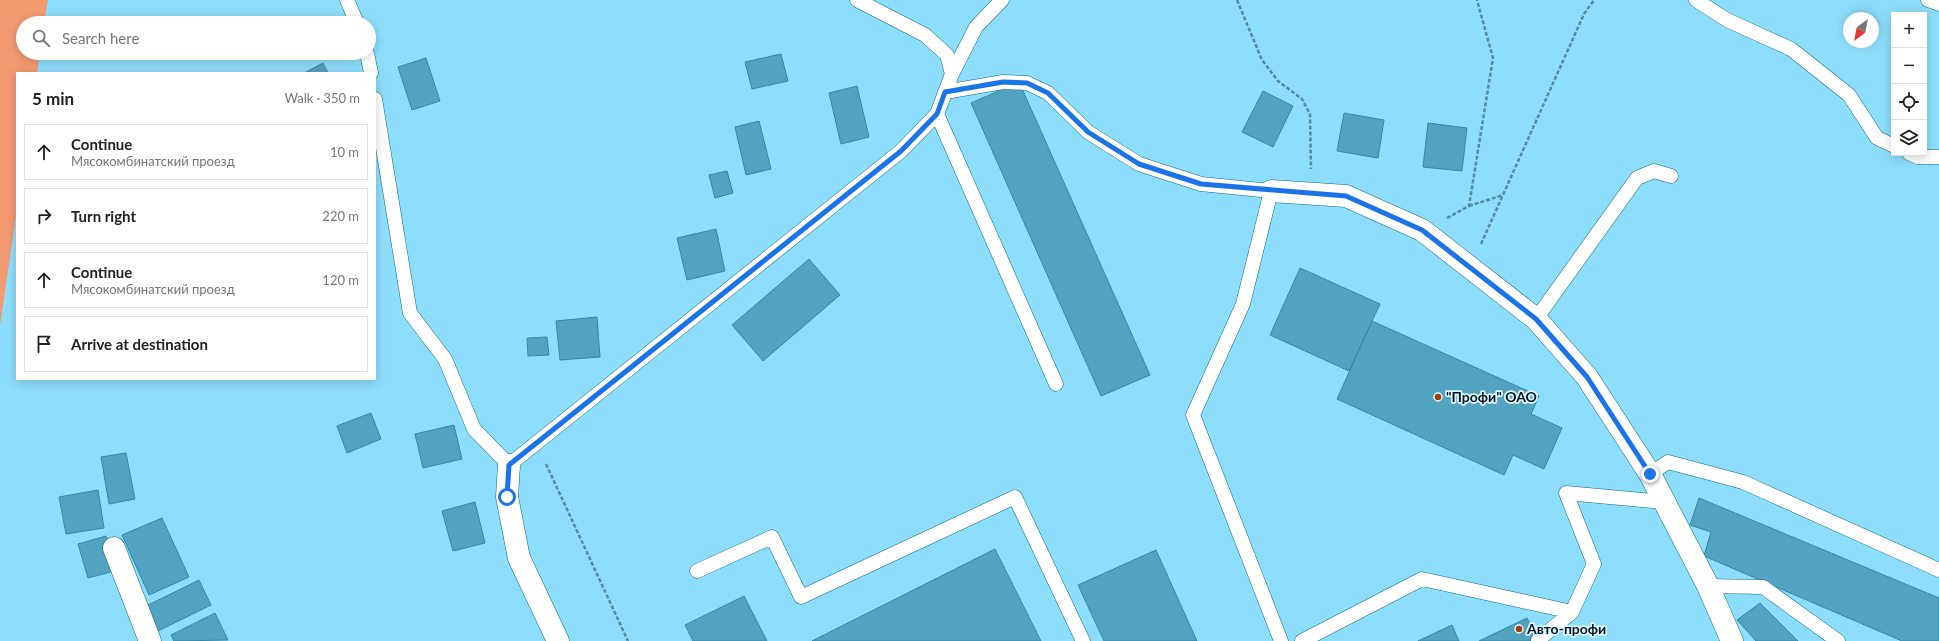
<!DOCTYPE html>
<meta charset="utf-8">
<style>
body{margin:0;font-family:Lato,sans-serif;background:#f2f2f2;color:#222}
.controls{position:absolute;right:12px;top:12px;display:grid;overflow:hidden;border-radius:0px;box-shadow:0 2px 10px #0003}
.controls button{width:36px;height:36px;display:grid;place-items:center;padding:0;border:0;border-bottom:1px solid #e0e0e0;background:#fff;color:#222;font:20px sans-serif}
.compass{position:absolute;left:1843px;top:12px;width:36px;height:36px;border-radius:50%;background:#fff;box-shadow:0 2px 10px #0003;rotate:212deg}
.stop{position:absolute;width:12px;height:12px;margin:-9px;border:3px solid #1a73e8;border-radius:50%;background:#fff}
.stop.end{background:#1a73e8;border-color:#fff;box-shadow:0 1px 4px #0008}
.list{margin:0;padding:0;list-style:none}
h2{display:flex;justify-content:space-between;align-items:center;height:52px;margin:0;padding:0 16px;font-size:17px}
h2 small{font-size:13px;font-weight:400;color:#767676}
.list li{display:grid;grid-template-columns:26px 1fr auto;gap:12px;align-items:center;box-sizing:border-box;height:56px;margin:0 8px 8px;padding:0 8px;border:1px solid #e0e0e0;border-radius:0px}
.list b{display:block;font-size:15px;white-space:nowrap}
.list p{margin:0;font-size:13px;white-space:nowrap;color:#767676}
.list em{font-size:13px;font-style:normal;color:#767676}
.icon{flex:none;width:22px;height:22px;fill:none;stroke:currentColor;stroke-width:2;stroke-linecap:round;stroke-linejoin:round}
.map{position:relative;flex:none;width:1939px;height:641px;overflow:hidden}
.search{position:absolute;background:#fff;box-shadow:0 2px 10px #0003;left:16px;top:16px;width:360px;height:44px;display:flex;align-items:center;gap:10px;box-sizing:border-box;padding:0 14px;border-radius:22px;color:#767676;font-size:15px}
.panel{position:absolute;background:#fff;box-shadow:0 2px 10px #0003;left:16px;top:72px;width:360px;height:308px;border-radius:0px}
.map>svg:first-child{display:block}
</style>
<div class="map">
<svg width="1939" height="641" viewBox="0 0 1939 641">
<rect width="100%" height="100%" fill="#8ddefc"/>
<!-- green -->
<path fill="#f49a73" d="M0 0H48L44 23H23V53H40L37 73H17V209L0 326Z"/>
<!-- building -->
<path fill="#52a3bf" stroke="#3588a4" d="M781 54 788 81 752 89 745 62Z
M426 58 440 101 412 110 398 67Z
M323 63 328 73H304Z
M1019 82 1150 375 1101 396 971 103Z
M857 86 869 137 841 144 829 93Z
M1263 91 1293 106 1273 147 1242 132Z
M1344 113 1384 120 1378 158 1337 151Z
M759 121 771 169 746 175 735 127Z
M1428 123 1467 128 1462 171 1423 167Z
M727 171 733 193 715 198 709 175Z
M716 229 725 271 687 280 677 238Z
M809 259 840 295 763 361 732 325Z
M1300 268 1380 304 1349 371 1270 335Z
M597 317 600 357 560 360 556 321Z
M1372 321 1539 396 1531 414 1562 428 1544 469 1513 455 1504 475 1337 399Z
M547 337 549 355 528 356 527 338Z
M371 413 381 439 347 453 337 426Z
M454 425 462 459 423 468 415 434Z
M126 453 135 499 109 504 101 457Z
M98 490 104 528 66 534 59 497Z
M1699 498 1939 598V641H1902L1704 556 1711 532 1690 525Z
M475 502 485 543 453 551 442 511Z
M162 518 189 577 149 595 122 535Z
M106 536 115 571 88 578 78 544Z
M995 549 1041 641H812Z
M1156 550 1197 641H1104L1078 585Z
M199 580 211 605 156 632 144 607Z
M744 596 767 641H693L685 625Z
M1760 603 1798 641H1756L1737 620Z
M215 613 228 640 174 641 171 635Z
M1527 618 1539 641H1479Z
M1452 625 1459 641H1418Z"/>
<g fill="none" stroke-linecap="round" stroke-linejoin="round">
<!-- service casing -->
<g stroke="#0b6b86" stroke-width="15">
<path id="service" d="M347 0 357 23
M857 0 925 35 947 55 952 74
M1696 0 1727 20 1791 49 1849 95 1877 138 1894 146
M1928 0 1939 4
M367 53 371 73
M945 92 1003 82 1027 83 1048 93 1088 132 1139 164 1201 184 1271 191 1243 304 1193 415 1281 641
M375 99 410 313 445 359 474 429 509 465 901 151 937 114 952 74 976 27 1002 0
M937 114 1056 384
M1909 153 1918 157H1939
M1536 319 1637 178 1654 171 1671 176
M1650 474 1668 462 1743 482 1939 570
M697 571 772 537 801 597 1015 497 1083 641
M1708 586 1763 587 1838 641
M1538 640 1572 612 1594 564 1566 493 1664 502
M1302 641 1422 579 1572 612"/>
</g>
<!-- minor casing -->
<g stroke="#0b6b86" stroke-width="23">
<path id="minor" d="M1271 191 1346 196 1422 230 1536 319 1587 377 1650 474 1708 586 1732 641
M509 465 507 497 519 558 558 641
M114 548 150 641"/>
</g>
<!-- path -->
<path stroke="#538ba0" stroke-width="2.5" stroke-dasharray="4 2" stroke-linecap="butt" d="M1237 0 1262 60 1278 81 1302 99 1310 114 1311 169
M1469 206 1503 195
M1447 218 1469 206 1493 58 1477 0
M1481 244 1584 14 1594 0
M546 464 628 641"/>
<!-- service -->
<use href="#service" stroke="#fff" stroke-width="14"/>
<!-- minor -->
<use href="#minor" stroke="#fff" stroke-width="22"/>
</g>
<g fill="none" stroke-linecap="round" stroke-linejoin="round">
<!-- route -->
<path stroke="#1a73e8" stroke-width="5" d="M507 497 509 465 901 151 937 114 945 92 1003 82 1027 83 1048 93 1088 132 1139 164 1201 184 1346 196 1422 230 1536 319 1587 377 1650 474"/>
</g>
<!-- markers -->
<g fill="#a13e01" stroke="#dff6ff" stroke-width="1.5">
<circle cx="1438" cy="397" r="4"/>
<circle cx="1519" cy="629" r="4"/>
</g>
<g text-anchor="middle" stroke-width="3.5" stroke-linejoin="round" paint-order="stroke">
<!-- poi labels -->
<g font-size="14" font-weight="bold" fill="#00151d" stroke="#dff6ff" text-anchor="start">
<text x="1446" y="402">"Профи" ОАО</text>
<text x="1527" y="634">Авто-профи</text>
</g>
</g>
</svg>
<div class="controls">
<button>+</button>
<button>−</button>
<button><svg class="icon" aria-label="locate" viewBox="0 0 24 24"><circle cx="12" cy="12" r="6"/><path d="M12 2v4M12 18v4M2 12h4M18 12h4"/></svg></button>
<button><svg class="icon" aria-label="layers" viewBox="0 0 24 24"><path d="M12 4l9 5-9 5-9-5zM3 14l9 5 9-5"/></svg></button>
</div>
<svg class="compass" viewBox="-18 -18 36 36"><path d="M0-13l5 13h-10z" fill="#e53935"/><path d="M0 13l5-13h-10z" fill="#767676"/></svg>
<div class="stop" style="left:507px;top:497px"></div>
<div class="stop end" style="left:1650px;top:474px"></div>
<div class="search"><svg class="icon" aria-label="search" viewBox="0 0 24 24"><circle cx="10" cy="10" r="6"/><path d="M15 15l6 6"/></svg>Search here</div>
<section class="panel">
<h2>5 min<small>Walk · 350 m</small></h2>
<ul class="list">
<li><svg class="icon" aria-label="ahead" viewBox="0 0 24 24"><path d="M12 20V5M6 11l6-6 6 6"/></svg><div><b>Continue</b><p>Мясокомбинатский проезд</p></div><em>10 m</em></li>
<li><svg class="icon" aria-label="right" viewBox="0 0 24 24"><path d="M7 20v-9h11M14 6l5 5-5 5"/></svg><div><b>Turn right</b></div><em>220 m</em></li>
<li><svg class="icon" aria-label="ahead" viewBox="0 0 24 24"><path d="M12 20V5M6 11l6-6 6 6"/></svg><div><b>Continue</b><p>Мясокомбинатский проезд</p></div><em>120 m</em></li>
<li><svg class="icon" aria-label="arrive" viewBox="0 0 24 24"><path d="M6 21V4h12l-3 4 3 4H6"/></svg><div><b>Arrive at destination</b></div></li>
</ul>
</section>
</div>
